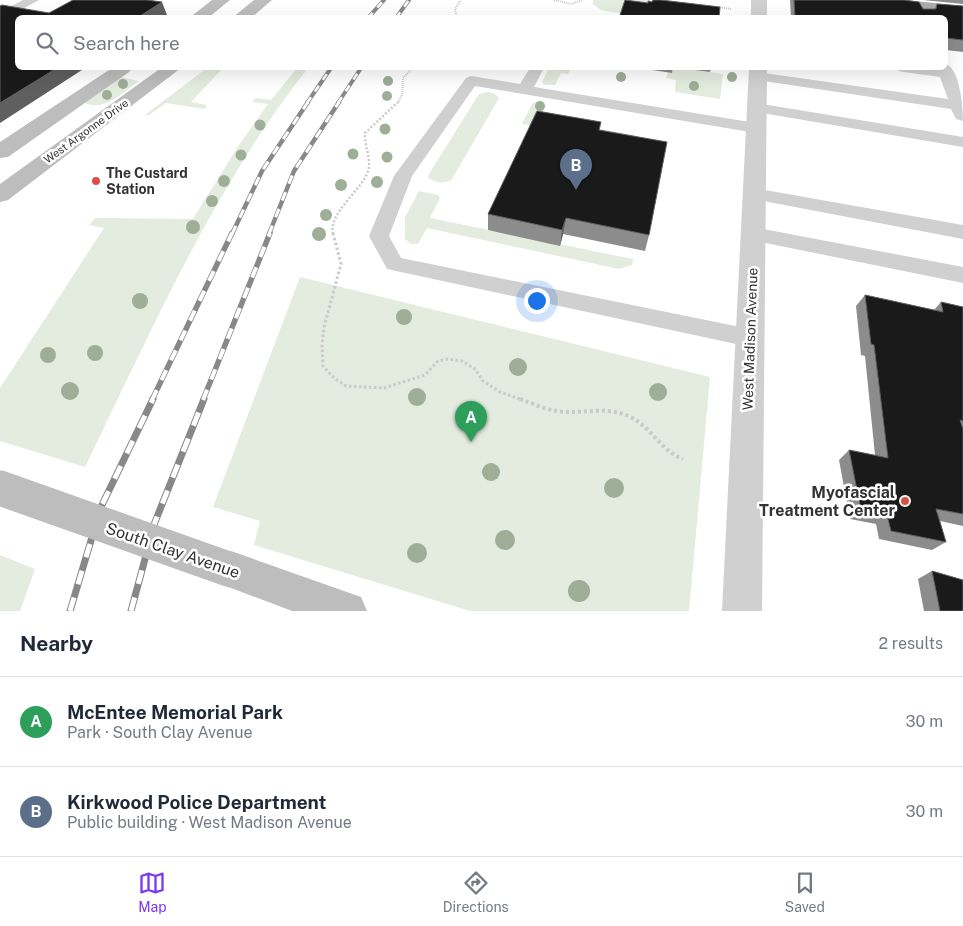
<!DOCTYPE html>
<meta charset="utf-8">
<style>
body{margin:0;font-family:"Public Sans",sans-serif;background:#f6f6f7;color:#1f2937}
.you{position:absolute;left:536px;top:300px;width:18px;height:18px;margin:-12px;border:4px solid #fff;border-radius:50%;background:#1a73e8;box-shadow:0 0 0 8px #1a73e833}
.badge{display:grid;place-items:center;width:32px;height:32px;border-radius:50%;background:#7c3aed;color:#fff;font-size:16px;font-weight:700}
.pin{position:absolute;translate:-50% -41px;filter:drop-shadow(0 1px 2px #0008)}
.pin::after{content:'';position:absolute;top:26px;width:18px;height:15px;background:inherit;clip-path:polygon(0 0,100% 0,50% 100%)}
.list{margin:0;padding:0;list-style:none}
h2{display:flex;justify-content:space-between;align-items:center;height:65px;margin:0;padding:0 20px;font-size:21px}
h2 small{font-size:16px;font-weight:400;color:#747a83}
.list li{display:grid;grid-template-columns:32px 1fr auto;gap:15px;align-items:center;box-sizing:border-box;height:90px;padding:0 20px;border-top:1px solid #e0e1e3}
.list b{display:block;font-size:19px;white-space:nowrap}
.list p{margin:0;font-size:16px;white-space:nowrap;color:#747a83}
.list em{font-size:16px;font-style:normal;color:#747a83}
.icon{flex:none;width:28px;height:28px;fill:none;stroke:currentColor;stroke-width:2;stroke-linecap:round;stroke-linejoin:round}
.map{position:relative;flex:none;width:963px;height:611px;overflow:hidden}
.search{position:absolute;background:#fff;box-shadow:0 5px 20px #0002;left:15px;right:15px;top:15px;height:55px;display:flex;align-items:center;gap:12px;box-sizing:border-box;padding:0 18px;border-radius:8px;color:#747a83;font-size:19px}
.sheet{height:245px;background:#fff}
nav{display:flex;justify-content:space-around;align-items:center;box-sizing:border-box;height:70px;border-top:1px solid #e0e1e3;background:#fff;font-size:14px;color:#747a83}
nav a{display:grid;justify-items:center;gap:2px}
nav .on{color:#7c3aed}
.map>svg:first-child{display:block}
</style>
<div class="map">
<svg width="963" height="611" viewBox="0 0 963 611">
<rect width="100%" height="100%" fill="#fff"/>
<!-- green -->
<path fill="#e4ebdf" d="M593 0H651L635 16 601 10 593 4Z
M207 68H223L191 102 206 105 207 107 204 109 166 103 149 115H145Z
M297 68H308C213 188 152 330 85 467L0 441V388L104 228 89 225 95 218 193 219 239 145 268 104 252 102 256 98 271 100Z
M549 68 570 70 568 74 561 73 555 85H545L542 82Z
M673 68H680L723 74 720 99 675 92 676 80 666 78 668 72 672 73Z
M121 77 139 81C123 92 105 112 85 103Z
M488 92 495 94 499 98 452 179C446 185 434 182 428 178L429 174 479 94Z
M536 102 546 105 542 113 590 127 634 135 630 152 556 130 522 124 532 104Z
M419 191 438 195 440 198 430 218 633 259 632 265 619 269 427 228 418 244H411L405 239V217Z
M300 277 710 377 689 611H470L254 545 260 521 213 507Z
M0 555 35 569 20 611H0Z"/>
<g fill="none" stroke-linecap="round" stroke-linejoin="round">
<!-- path-far3 -->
<path stroke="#cacaca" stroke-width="2" stroke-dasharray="1 1" stroke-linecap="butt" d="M554 0 571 4 583 0
M718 7 731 9
M457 18 455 9 461 0
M398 103 402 95 403 78 413 68"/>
<!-- path-far2 -->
<path stroke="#cacaca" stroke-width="2.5" stroke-dasharray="2 2" stroke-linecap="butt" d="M333 234C328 213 362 190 368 171 372 159 364 146 365 133L398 102"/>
<!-- path-far1 -->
<path stroke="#cacaca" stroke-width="3" stroke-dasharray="2.5 2.5" stroke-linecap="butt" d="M333 233 341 264 324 327 322 347 323 366 334 378 346 386 384 388 425 375 438 361 448 359 462 361 475 369 483 381 500 392 523 400"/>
<!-- path -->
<path stroke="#cacaca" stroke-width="4" stroke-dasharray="3 3" stroke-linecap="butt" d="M520 399C534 404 549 411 564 412 585 413 606 407 626 415 650 424 659 450 683 459"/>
<!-- lane -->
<path fill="#d0d0d0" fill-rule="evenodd" d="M23 0H39L0 21V12Z
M946 64C960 69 963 107 963 121L956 119 951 109 757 80 752 79 750 76 752 73 757 72 948 99 940 77 904 72 899 71 897 68H946Z
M530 68H544L534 87 756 123 762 124 764 128 762 132 756 133 475 86 412 176 389 236 401 258 750 329 758 331 762 338 758 345 750 347 387 269 369 236 394 176 466 78 471 76 520 84Z
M756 103 963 137V147L750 111 748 108 750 105Z
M754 188 963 225V239L747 198 745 194 747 190Z
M753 227 963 267V283L746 239 743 234 746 229Z"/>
<!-- street -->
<path fill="#d0d0d0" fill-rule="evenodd" d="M751 0H767V18H751Z
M749 68H767L762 611H722Z"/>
<!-- secondary -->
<path fill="#bdbdbd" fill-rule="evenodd" d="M212 0H230L208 18H189Z
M254 0H272L251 18H232Z
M112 68H132L129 72 8 157 0 158V142Z
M161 68H181L8 200 0 202V184Z
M231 551 361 597 367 611H292L218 583 212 570 218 557Z"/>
<!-- primary -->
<path fill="#ababab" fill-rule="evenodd" d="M855 0H905L963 6V16L863 5 858 3Z"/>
<!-- rail-far3 casing -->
<g stroke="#888" stroke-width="4">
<path id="rail-far3" d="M368 18 384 0
M396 18 409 0
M307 103 331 68
M338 103 361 68"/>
</g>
<!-- rail-far2 casing -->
<g stroke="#888" stroke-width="4.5">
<path id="rail-far2" d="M232 234 262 171 308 102
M269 234 294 171 339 102"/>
</g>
<!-- rail-far1 casing -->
<g stroke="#888" stroke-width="5.5">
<path id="rail-far1" d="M152 400 232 233
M203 400 270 233"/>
</g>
<!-- rail casing -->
<g stroke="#888" stroke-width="7">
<path id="rail" d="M70 611 101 507 153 399
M131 611 155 522 204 399"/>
</g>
<!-- rail-far3 -->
<use href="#rail-far3" stroke="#fff" stroke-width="2.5" stroke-dasharray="7" stroke-linecap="butt"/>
<!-- rail-far2 -->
<use href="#rail-far2" stroke="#fff" stroke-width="3" stroke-dasharray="9" stroke-linecap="butt"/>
<!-- rail-far1 -->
<use href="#rail-far1" stroke="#fff" stroke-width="4" stroke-dasharray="11" stroke-linecap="butt"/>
<!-- rail -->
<use href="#rail" stroke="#fff" stroke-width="5" stroke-dasharray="14" stroke-linecap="butt"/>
<!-- secondary-bridge -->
<path stroke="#bdbdbd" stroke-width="35" d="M0 488 231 570"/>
</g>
<!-- trees -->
<g fill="#9eae97">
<circle cx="621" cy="77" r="5"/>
<circle cx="732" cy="77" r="5"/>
<circle cx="388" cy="81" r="5"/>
<circle cx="123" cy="84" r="5"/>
<circle cx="694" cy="86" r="5"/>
<circle cx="107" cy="95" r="5"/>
<circle cx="387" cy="96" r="5"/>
<circle cx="540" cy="106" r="5"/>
<circle cx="260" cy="125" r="5.5"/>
<circle cx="385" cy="129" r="5.5"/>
<circle cx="353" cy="154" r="5.5"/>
<circle cx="241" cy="155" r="5.5"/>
<circle cx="387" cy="157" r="5.5"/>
<circle cx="224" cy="181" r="6"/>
<circle cx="377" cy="182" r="6"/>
<circle cx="341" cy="185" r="6"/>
<circle cx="212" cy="201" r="6"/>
<circle cx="326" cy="215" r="6"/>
<circle cx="193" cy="227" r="7"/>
<circle cx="319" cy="234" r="7"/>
<circle cx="140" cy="301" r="8"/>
<circle cx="404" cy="317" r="8"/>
<circle cx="95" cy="353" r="8"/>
<circle cx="48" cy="355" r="8"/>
<circle cx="518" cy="367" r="9"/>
<circle cx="70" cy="391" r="9"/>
<circle cx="658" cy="392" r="9"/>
<circle cx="417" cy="397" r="9"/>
<circle cx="491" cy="472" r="9"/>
<circle cx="614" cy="488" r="10"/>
<circle cx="505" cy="540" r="10"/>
<circle cx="417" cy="553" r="10"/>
<circle cx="579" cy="591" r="11"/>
</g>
<!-- wall -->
<path fill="#8c8c8c" d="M790 0H904L923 9H934L937 4 963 6V52L946 50V18H791Z
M923 0H963V4Z
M639 68H673L672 73Z
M680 68H711L710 72Z
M600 130 649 235 645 251 563 234 560 246 488 230V214Z
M865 295 934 310 941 302 963 307V526L940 521 946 542 932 550 879 539 876 524 850 519 839 460 849 450 875 455 865 356 861 355 856 306Z
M932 571 963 611H924L918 579Z"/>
<!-- shaded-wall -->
<path fill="#5f5f5f" d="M162 2 167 15 163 18H137Z
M57 68H85L0 123V103Z
M566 218 563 234 560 246 562 230Z"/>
<!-- building -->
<path fill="#1a1a1a" stroke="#5f5f5f" d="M73 0H147L162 2 137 18H18V68H57L0 103V6L2 5 49 13Z
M625 0 648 3V1L652 2 653 0H661L720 7 719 18H619Z
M794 0H904L919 2 923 9H936L937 4 963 6V40L946 38V18H795Z
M537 111 601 122 599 130 667 142 649 235 566 218 562 230 488 214Z
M865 295 943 312 941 302 963 307V421L960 420 963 429V514L936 509 946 542 891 531 887 515 861 510 849 450 888 458 874 345 871 344Z
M932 571 963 580V611H940Z"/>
<!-- markers -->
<g fill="#d95145" stroke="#fff" stroke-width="2">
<circle cx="96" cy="181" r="5"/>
<circle cx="905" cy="501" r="5"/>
</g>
<g text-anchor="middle" stroke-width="5" stroke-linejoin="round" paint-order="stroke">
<!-- far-street labels -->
<g font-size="11" fill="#333" stroke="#fff">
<text transform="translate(86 131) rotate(-36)" y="4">West Argonne Drive</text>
</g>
<!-- poi labels -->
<g font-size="14" font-weight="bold" fill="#333" stroke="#fff" text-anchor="start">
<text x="106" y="178">The Custard<tspan x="106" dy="16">Station</tspan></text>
</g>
<!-- street labels -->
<g font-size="14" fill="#333" stroke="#fff">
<text transform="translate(750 339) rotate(-88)" y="5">West Madison Avenue</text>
</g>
<!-- near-poi labels -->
<g font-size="16" font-weight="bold" fill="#333" stroke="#fff" text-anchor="end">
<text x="895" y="498">Myofascial<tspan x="895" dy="18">Treatment Center</tspan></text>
</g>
<!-- near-street labels -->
<g font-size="16" fill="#333" stroke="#fff">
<text transform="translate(173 550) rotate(19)" y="6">South Clay Avenue</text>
</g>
</g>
</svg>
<div class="you"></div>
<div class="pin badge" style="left:471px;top:442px;background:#2e9e5b">A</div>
<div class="pin badge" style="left:576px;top:190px;background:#5c6f8a">B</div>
<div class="search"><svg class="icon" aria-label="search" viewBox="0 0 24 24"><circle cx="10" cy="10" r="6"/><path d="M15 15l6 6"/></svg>Search here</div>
</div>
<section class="sheet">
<h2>Nearby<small>2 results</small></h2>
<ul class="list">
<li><span class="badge" style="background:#2e9e5b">A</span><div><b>McEntee Memorial Park</b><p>Park · South Clay Avenue</p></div><em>30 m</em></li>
<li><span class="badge" style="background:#5c6f8a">B</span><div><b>Kirkwood Police Department</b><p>Public building · West Madison Avenue</p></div><em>30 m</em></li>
</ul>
</section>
<nav>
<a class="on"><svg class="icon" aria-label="map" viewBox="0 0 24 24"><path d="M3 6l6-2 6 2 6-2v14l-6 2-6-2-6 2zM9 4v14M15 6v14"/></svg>Map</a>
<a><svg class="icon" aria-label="directions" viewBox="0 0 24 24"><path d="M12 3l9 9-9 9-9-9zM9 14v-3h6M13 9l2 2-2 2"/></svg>Directions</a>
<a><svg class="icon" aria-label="saved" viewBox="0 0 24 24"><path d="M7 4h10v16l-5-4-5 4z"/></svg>Saved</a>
</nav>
